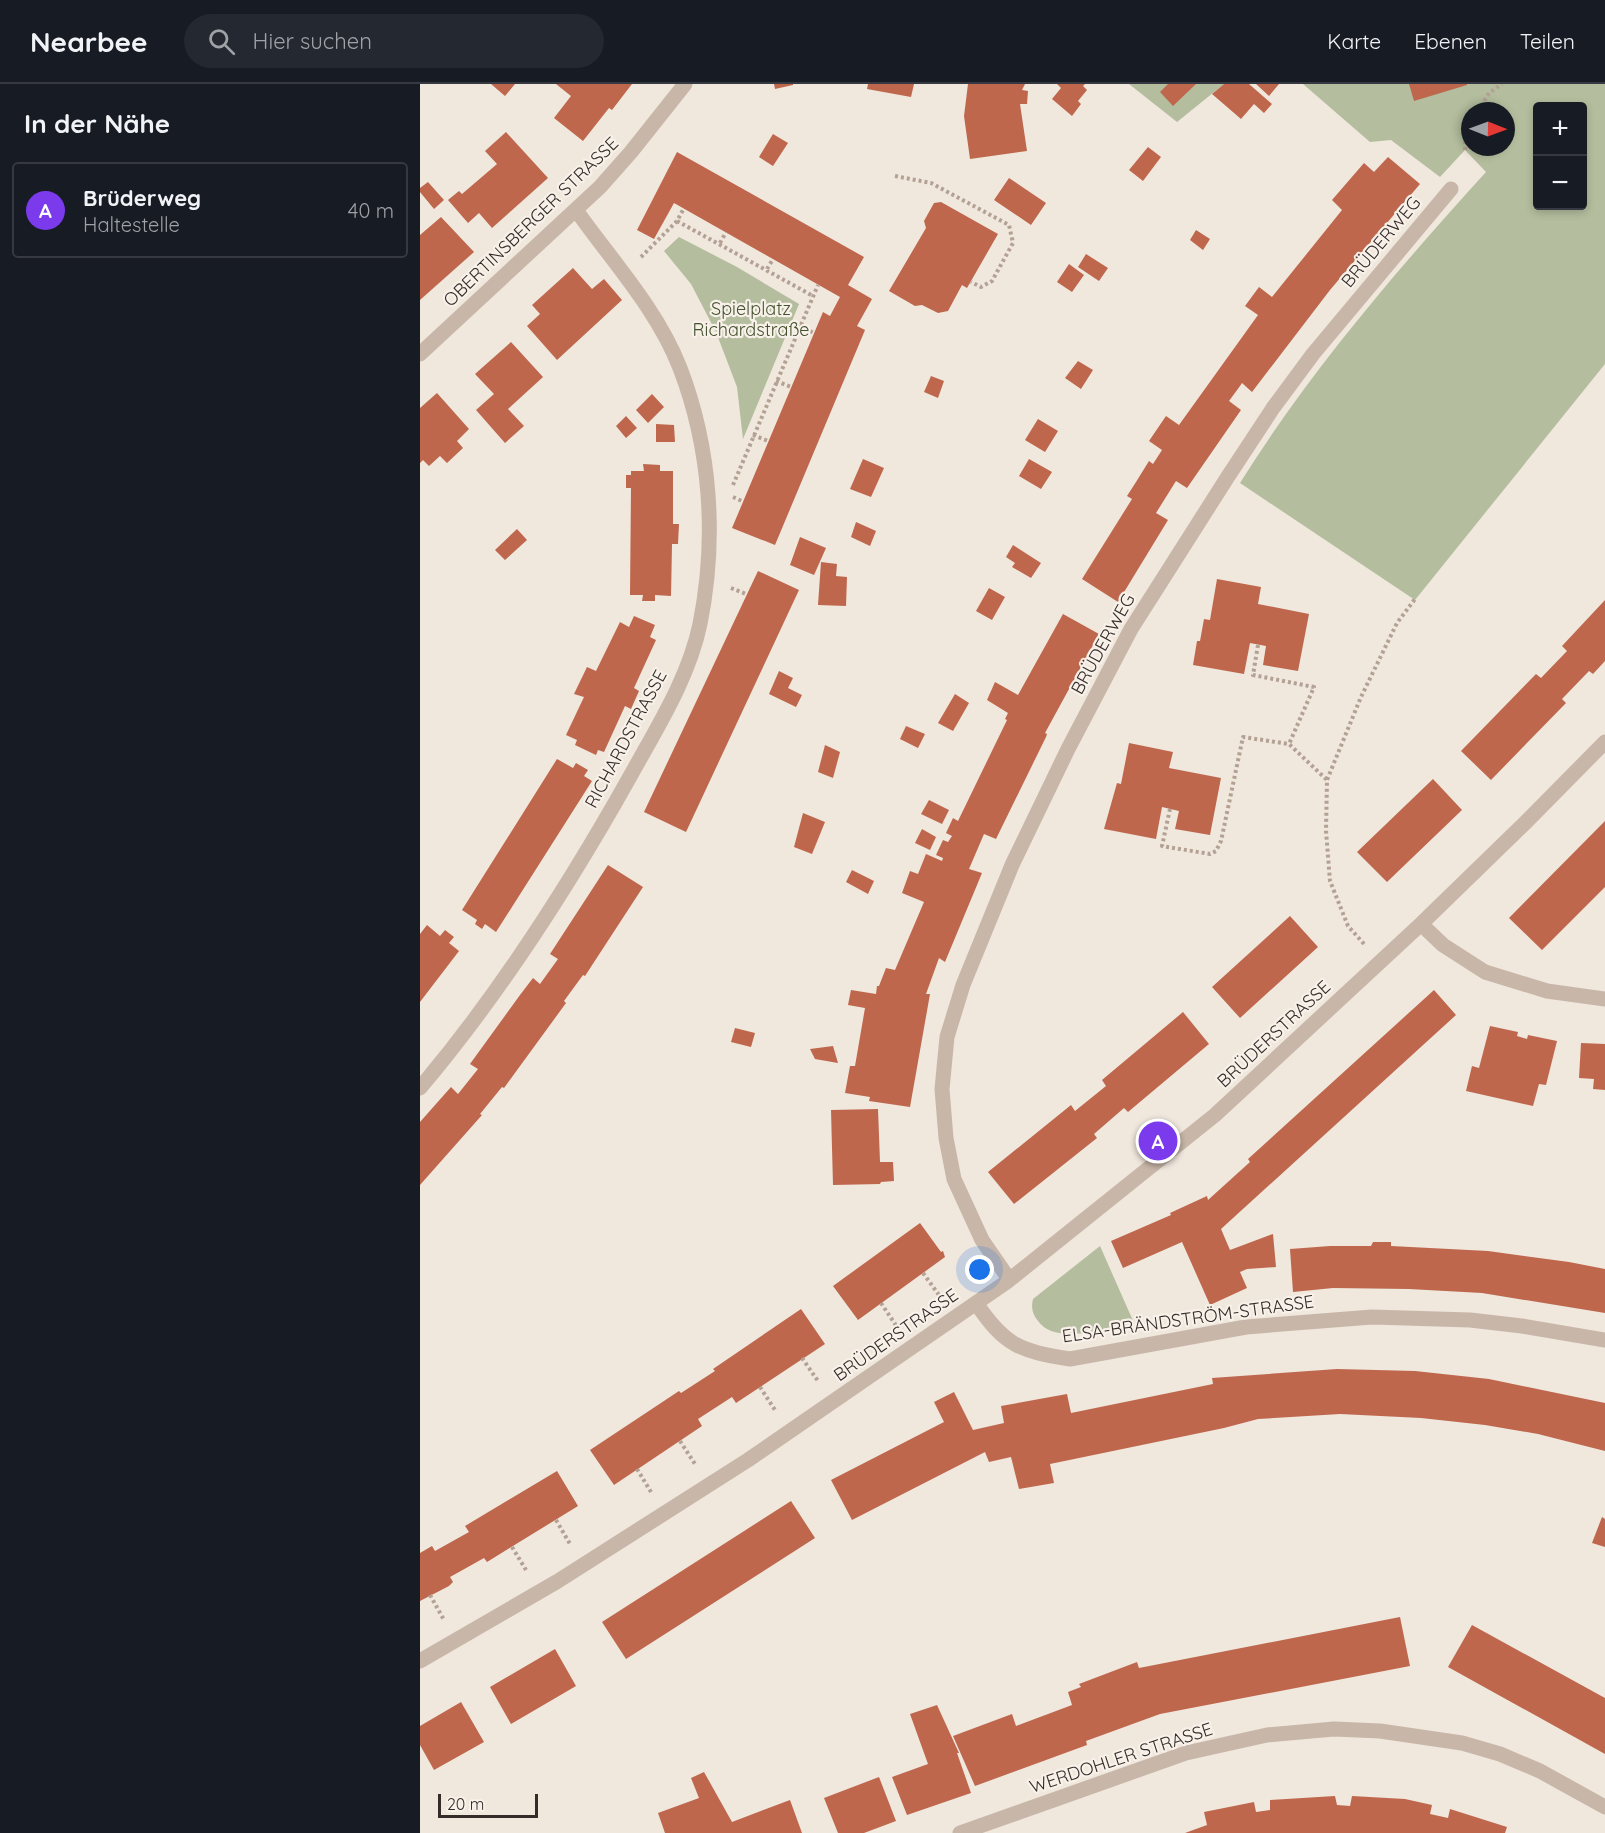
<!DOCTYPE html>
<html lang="de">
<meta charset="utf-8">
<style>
body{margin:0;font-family:Quicksand,sans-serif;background:#242831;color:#f1f3f6}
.controls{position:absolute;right:18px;top:18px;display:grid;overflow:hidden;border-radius:6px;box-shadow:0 3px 9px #0003}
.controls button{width:54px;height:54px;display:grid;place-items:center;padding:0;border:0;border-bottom:2px solid #363941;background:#171b24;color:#f1f3f6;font:30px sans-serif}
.compass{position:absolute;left:1041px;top:18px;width:54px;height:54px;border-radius:50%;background:#171b24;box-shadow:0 3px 9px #0003;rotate:91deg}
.scale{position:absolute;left:18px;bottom:15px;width:100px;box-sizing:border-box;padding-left:6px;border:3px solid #352c29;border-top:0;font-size:16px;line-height:21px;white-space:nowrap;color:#352c29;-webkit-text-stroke:4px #f8f1e9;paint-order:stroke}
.you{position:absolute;left:560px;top:1186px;width:21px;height:21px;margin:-15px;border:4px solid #fff;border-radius:50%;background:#1a73e8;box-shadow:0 0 0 9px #1a73e833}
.badge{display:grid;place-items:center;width:39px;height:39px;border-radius:50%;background:#7c3aed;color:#fff;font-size:20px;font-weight:700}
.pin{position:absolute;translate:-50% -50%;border:3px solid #fff;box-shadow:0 2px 6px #0006}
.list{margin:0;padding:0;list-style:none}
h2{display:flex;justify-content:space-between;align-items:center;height:78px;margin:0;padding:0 24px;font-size:26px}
h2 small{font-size:20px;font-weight:400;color:#9ea1a6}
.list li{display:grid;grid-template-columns:39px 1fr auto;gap:18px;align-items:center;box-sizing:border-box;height:96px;margin:0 12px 12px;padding:0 12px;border:2px solid #363941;border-radius:6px}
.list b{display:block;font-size:22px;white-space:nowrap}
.list p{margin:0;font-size:20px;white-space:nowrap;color:#9ea1a6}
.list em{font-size:20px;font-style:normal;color:#9ea1a6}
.icon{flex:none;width:33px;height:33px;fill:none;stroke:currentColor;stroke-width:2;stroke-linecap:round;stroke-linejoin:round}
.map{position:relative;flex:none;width:1185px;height:1749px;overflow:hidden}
header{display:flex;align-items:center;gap:36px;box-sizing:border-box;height:84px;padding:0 30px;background:#171b24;border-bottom:2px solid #363941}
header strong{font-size:28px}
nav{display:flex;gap:33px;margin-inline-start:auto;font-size:21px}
.search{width:420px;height:54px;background:#242831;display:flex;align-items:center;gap:15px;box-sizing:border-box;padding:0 21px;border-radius:33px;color:#9ea1a6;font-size:22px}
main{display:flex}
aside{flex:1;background:#171b24}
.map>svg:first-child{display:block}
</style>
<header>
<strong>Nearbee</strong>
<div class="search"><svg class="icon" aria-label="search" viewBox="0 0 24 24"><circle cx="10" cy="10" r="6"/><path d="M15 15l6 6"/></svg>Hier suchen</div>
<nav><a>Karte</a><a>Ebenen</a><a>Teilen</a></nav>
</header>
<main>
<aside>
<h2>In der Nähe<small></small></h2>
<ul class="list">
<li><span class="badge">A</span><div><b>Brüderweg</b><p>Haltestelle</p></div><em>40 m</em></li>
</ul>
</aside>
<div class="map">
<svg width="1185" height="1749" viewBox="0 0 1185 1749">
<rect width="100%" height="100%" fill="#f0e7dd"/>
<!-- green -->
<path fill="#b4be9e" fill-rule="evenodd" d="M709 0H804L757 38Z
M883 0H1185V280L995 516 820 399C890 287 977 186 1066 88L1045 66 1020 93 971 56 950 58ZM1118 22H1162V122H1118ZM1050 27H1086V63H1050Z
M259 153 317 183 379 220 323 355 317 303 296 248 271 200 244 167Z
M680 1162 714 1239C689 1244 636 1262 618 1237 612 1230 611 1223 613 1215Z"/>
<!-- building -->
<path fill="#be674d" d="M71 0H95L85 12Z
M136 0H212L192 26 189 24 163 57 134 34 151 12Z
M354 0H373V1L355 5Z
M448 0H494L491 13 447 5Z
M548 0H605L602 6 608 7 607 20H600L607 67 550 75 544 32Z
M637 0H665L663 2 667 6 658 17 661 20 652 32 632 15 641 4Z
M748 0H776L753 22 740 8Z
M804 0H829L852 20 844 29 834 20 821 35 792 10Z
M836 0H859L849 12Z
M989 0H1047V1L994 17Z
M86 48 128 94 72 144 59 129 48 139 28 116 39 107 42 110 77 80 65 67Z
M353 50 368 59 353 82 339 73Z
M728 63 741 73 723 97 709 86Z
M257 68 444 173 428 201 452 215 437 242 445 246 355 461 312 444 403 228 410 232 420 213 254 119 234 155 217 146Z
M968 73 1000 100 910 206 832 308 822 299 820 302 809 317 821 326 767 404 756 397 736 429 748 436 698 518 662 495 712 415 707 412 716 398 729 377 733 380 742 366 729 357 746 332 759 341 838 231 825 222 839 203 852 213 922 126 912 116 944 79 954 88Z
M589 94 626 119 611 141 574 116Z
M8 98 24 116 14 125 0 108V104Z
M521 118 578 150 547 204 542 201 528 227 518 229 502 221 495 222 469 207 506 144 504 137 514 119Z
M21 133 54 168 0 216V151Z
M776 146 790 155 783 166 770 156Z
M666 170 688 184 679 197 658 183Z
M649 180 664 191 652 208 637 198Z
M153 184 172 205 184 195 202 216 137 276 107 242 120 230 112 221Z
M91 258 123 293 88 325 104 342 85 359 56 326 74 310 55 290Z
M658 277 673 286 661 305 645 294Z
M511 292 524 297 518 314 504 308Z
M17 309 49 345 37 357 43 364 27 379 20 372 9 382 3 376 0 379V324Z
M232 310 244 323 228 339 216 326Z
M206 332 217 344 206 354 196 342Z
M618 335 638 347 625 368 605 356Z
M236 340 254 341 255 358H236Z
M443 375 464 384 451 413 430 405Z
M609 375 632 388 621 405 599 392Z
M223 380 240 381V387H253V440H259L258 460H252L251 512 235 511V517H222L223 511H210L211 404H206V391H211V387H224Z
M436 438 456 447 450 462 431 453Z
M97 445 107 456 85 476 75 466Z
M380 453 406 464 394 491 370 481Z
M593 461 621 479 611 494 592 483 595 479 586 473Z
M401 478 417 480 416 492 427 493 426 522 398 521Z
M338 487 379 506 266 748 224 728Z
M797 495 841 503 838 520 889 530 878 587 843 581 846 562 830 559 824 590 773 581 777 557H780L784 535 790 536Z
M569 504 585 513 572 536 556 527Z
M1185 516V577L1173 590 1169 587 1142 615 1146 619 1071 696 1041 667 1116 590 1121 594 1147 567 1142 562Z
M643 530 679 550 625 649 627 650 626 653 576 755 564 750 549 785 562 789 525 878 519 874 506 910H510L490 1023 449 1017 450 1013 425 1009 430 982H435L445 924 428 921 431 906 456 910 457 902H459L466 884 475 886 504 818 482 809 490 787 498 790 506 770 522 777 523 774 516 771 523 756 528 758 532 752 526 749 533 734 538 737 587 636 585 635 588 629 567 616 575 598 598 611Z
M214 532 235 541 230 553 236 556 214 604 219 607 211 625 205 622 184 668 178 666 176 671 155 661 157 656 146 651 164 613 154 610 167 583 176 587 200 538 209 543Z
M359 587 373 594 368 604 382 611 376 623 349 610Z
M535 610 549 619 533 647 518 639Z
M486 642 505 650 498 664 480 655Z
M709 659 753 668 749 684 801 694 790 751 755 745 759 727 742 723 736 755 684 745 697 699 701 700Z
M405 661 420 668 413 694 398 688Z
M137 675 153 684 156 679 168 686 164 692 172 697 76 848 65 840 62 845 55 840 57 836 42 826Z
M1013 695 1042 726 967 798 937 768Z
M509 716 529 726 522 740 501 730Z
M383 729 405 738 392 770 374 763Z
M1185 737V803L1122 866 1089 834Z
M502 745 516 753 510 766 495 759Z
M188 781 223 803 165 892 163 891 144 917 146 919 84 1004 82 1003 60 1030 62 1031 0 1101V1038L31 1003 38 1010 58 985 50 980 100 911 113 894 120 900 138 875 130 870Z
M432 786 454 797 448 810 426 798Z
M870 832 898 863 820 934 792 903Z
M7 841 20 852 25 846 34 853 29 859 39 867 0 918V850Z
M1014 906 1036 931 801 1145 810 1166 853 1150 856 1183 827 1185 820 1188 827 1204 790 1221 762 1158 703 1184 691 1157 751 1131 750 1129 787 1112 788 1116 830 1078 828 1075Z
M763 928 789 960 708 1028 704 1024 674 1050 677 1054 594 1120 568 1088 651 1021 655 1027 686 1002 682 996Z
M1070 942 1098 948 1097 952 1107 955 1108 951 1137 957 1126 1001 1119 1000 1113 1022 1046 1007 1052 982 1059 984Z
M315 944 335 949 331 963 311 958Z
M1161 959 1185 960V1006L1173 1005 1174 995 1159 994Z
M413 962 418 979 395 975 390 965Z
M458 1025 460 1078H473L474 1097 461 1098 460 1100 413 1101 411 1026Z
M500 1139 521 1168 523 1167 525 1173 438 1236 413 1202Z
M953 1158H971V1162L1068 1167 1149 1178 1185 1185V1229L1062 1209 989 1205 913 1204 873 1208 870 1165 910 1162H951Z
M381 1225 405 1260 316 1319 312 1313 278 1335 282 1342 194 1401 170 1366 259 1307 261 1309 295 1287 293 1285Z
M917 1285 995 1287 1069 1295 1185 1319V1367L1118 1350 1065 1341 1001 1334 920 1330 838 1335 804 1344 630 1380 634 1399 599 1405 591 1373 569 1378 565 1368 432 1436 411 1396 524 1338 514 1318 534 1308 553 1346 584 1339 581 1322 647 1310 651 1329 793 1300 792 1294Z
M137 1387 158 1422 67 1478 64 1474 39 1488 30 1493 33 1498 29 1502 0 1517V1469L12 1462 15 1467 49 1448 45 1442Z
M371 1417 395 1454 206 1575 182 1538Z
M1182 1433 1185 1435V1463L1172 1459Z
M980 1533 990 1582 740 1630 666 1657 667 1661 555 1702 533 1652 592 1630 596 1642 652 1621 648 1608 661 1603 659 1600 717 1578 719 1584Z
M1052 1541 1185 1614V1670L1028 1583Z
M135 1565 156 1602 91 1640 70 1603Z
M41 1618 64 1658 14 1686 0 1661V1642Z
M517 1621 539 1669H537L551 1709 487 1731 472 1693 508 1680 490 1630Z
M284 1688 312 1738 370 1716 382 1749H245L238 1729 279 1714 271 1694Z
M459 1693 476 1737 444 1749H418L404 1714Z
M915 1712 917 1721 930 1722 932 1712 985 1715 1012 1721 1010 1730 1028 1734 1030 1725 1087 1743 1085 1749H765L787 1741 784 1728 834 1718 836 1728 850 1726V1716Z"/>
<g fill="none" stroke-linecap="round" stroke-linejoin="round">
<!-- path -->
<path stroke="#b3a194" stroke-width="4" stroke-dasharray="3 3" stroke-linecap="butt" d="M1058 27 1069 9 1082 0
M1045 66V58L1050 41
M475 92 511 99 589 141 593 159 572 197 561 203 551 198
M257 137 393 212
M300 159 306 148
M221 173 257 137 264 124
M347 185 353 175
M379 242 394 249
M356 297 371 303
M333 351 348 357
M313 401 398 201
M313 413 324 418
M311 504 326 510
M838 561 833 591 894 603 869 660
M750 725 742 762 790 770 796 767 801 757 823 653 869 660 907 696
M944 860 928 842 910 797 906 747 907 696 941 613 977 539 995 515
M503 1189 519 1211
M461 1219 477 1243
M382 1274 398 1297
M340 1303 355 1326
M260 1357 275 1380
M217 1385 231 1408
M136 1436 150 1460
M92 1463 106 1486
M10 1511 24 1536"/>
<!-- minor -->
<path stroke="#c8b7a9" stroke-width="15" d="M0 270 180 103 211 68 265 0
M1001 840 1023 861 1065 888 1127 907 1185 915
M0 1004C82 907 150 800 212 689 238 642 269 593 280 540 297 455 291 365 260 284 237 225 192 177 156 126
M589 1195 562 1156 534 1095 526 1054 522 1005 527 953 543 901 592 781 648 665 711 545 807 394 853 324 893 270 1031 105
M556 1219C585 1262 600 1267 650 1275L826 1243 952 1233 1050 1236 1102 1242 1185 1256
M0 1577 138 1497 328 1376 588 1197 795 1031 1001 840 1105 739 1185 658
M540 1749 766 1669 847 1651 914 1645 960 1647 1042 1659 1080 1670 1120 1687 1185 1723"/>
</g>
<g text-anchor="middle" stroke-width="4.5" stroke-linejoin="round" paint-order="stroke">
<!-- street labels -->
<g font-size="18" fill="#352c29" stroke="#f8f1e9">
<text transform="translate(111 138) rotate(-44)" y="6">OBERTINSBERGER STRASSE</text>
<text transform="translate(961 158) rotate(-50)" y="6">BRÜDERWEG</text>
<text transform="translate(683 560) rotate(-61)" y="6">BRÜDERWEG</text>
<text transform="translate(206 655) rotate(-62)" y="6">RICHARDSTRASSE</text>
<text transform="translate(854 950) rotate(-43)" y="6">BRÜDERSTRASSE</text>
<text transform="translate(768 1235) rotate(-8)" y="6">ELSA-BRÄNDSTRÖM-STRASSE</text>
<text transform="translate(476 1251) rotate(-35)" y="6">BRÜDERSTRASSE</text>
<text transform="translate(701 1674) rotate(-18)" y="6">WERDOHLER STRASSE</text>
</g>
<!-- park labels -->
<g font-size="18" fill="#45522e" stroke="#f8f1e9">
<text x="331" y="231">Spielplatz<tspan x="331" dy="21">Richardstraße</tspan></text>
</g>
</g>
</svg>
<div class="controls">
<button>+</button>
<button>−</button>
</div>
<svg class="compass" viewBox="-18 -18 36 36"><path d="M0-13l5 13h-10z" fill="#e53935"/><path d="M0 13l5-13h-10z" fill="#9ea1a6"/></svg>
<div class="scale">20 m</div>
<div class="you"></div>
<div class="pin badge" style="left:738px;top:1057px">A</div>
</div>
</main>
